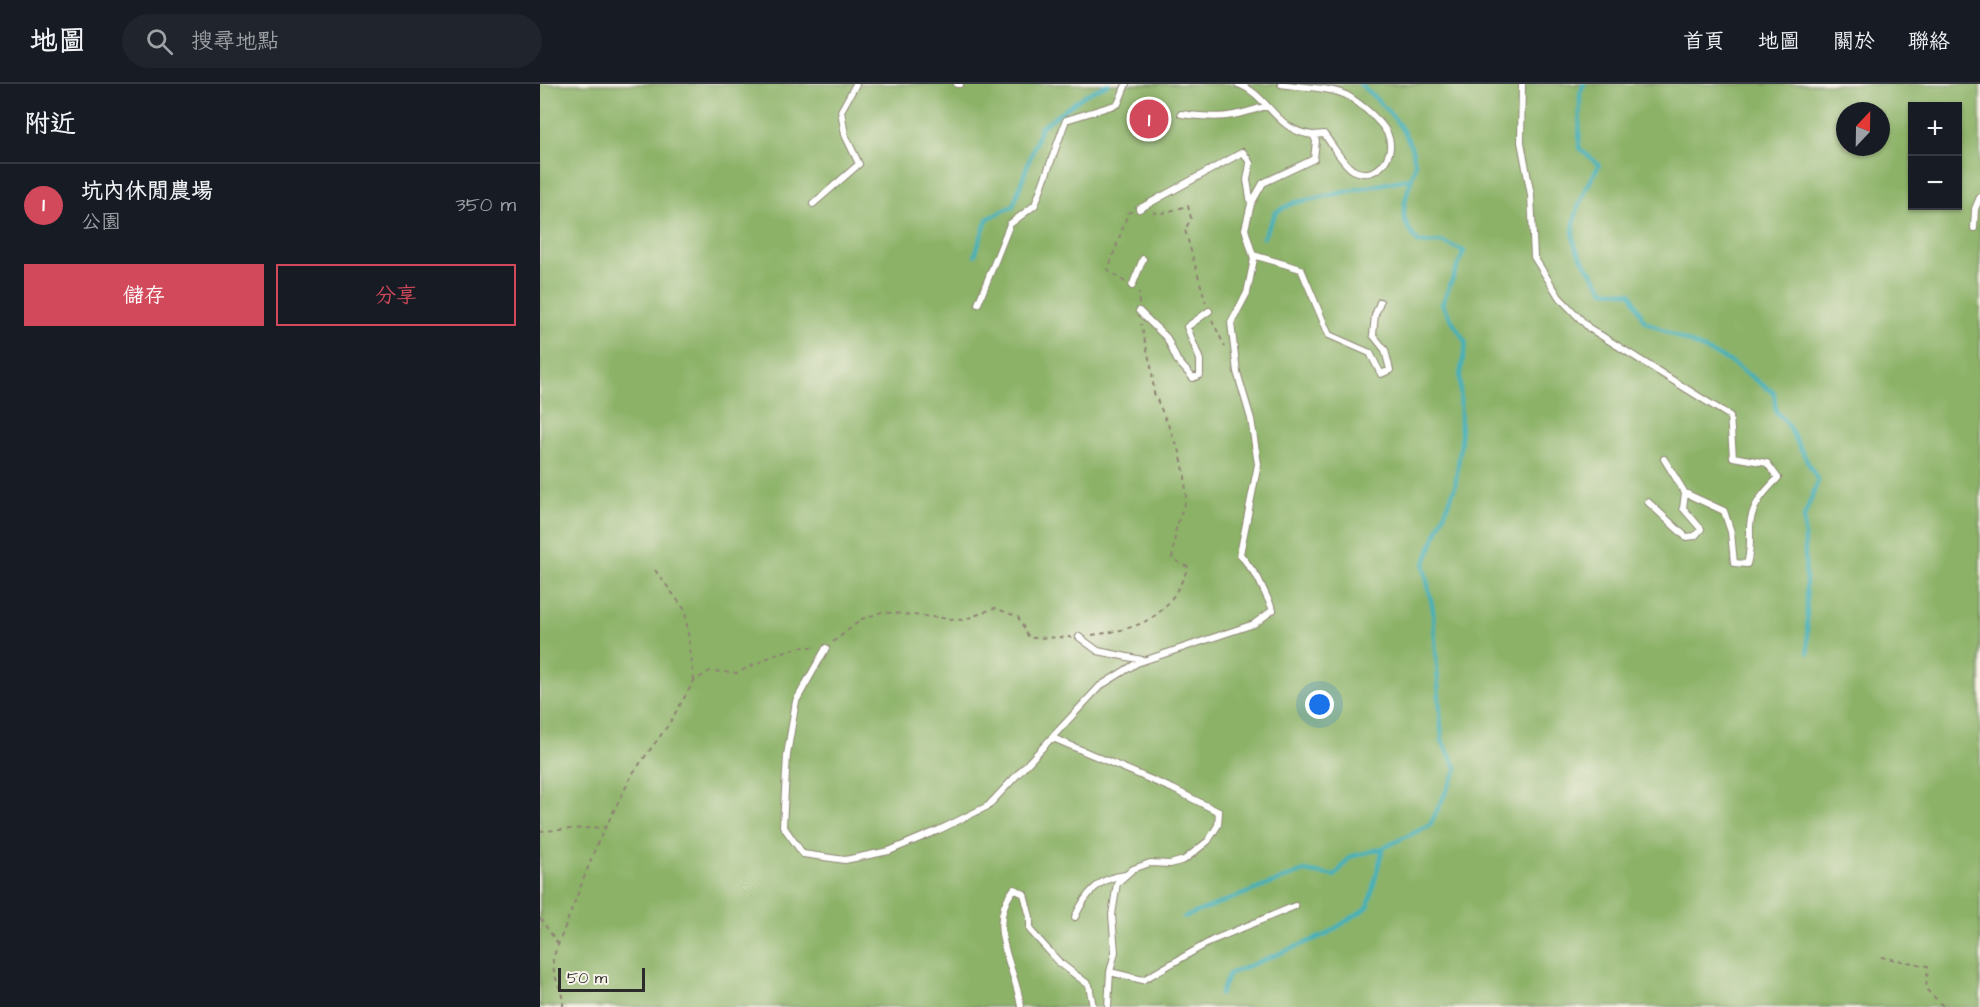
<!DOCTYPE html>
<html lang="zh-TW">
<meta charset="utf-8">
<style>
body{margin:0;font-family:"Architects Daughter","LXGW WenKai TC",sans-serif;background:#20242c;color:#f1f3f6}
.controls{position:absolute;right:18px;top:18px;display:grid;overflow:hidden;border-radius:0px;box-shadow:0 2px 4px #0004}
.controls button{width:54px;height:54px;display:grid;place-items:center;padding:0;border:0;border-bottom:2px solid #363941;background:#171b24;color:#f1f3f6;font:30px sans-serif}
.compass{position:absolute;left:1296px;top:18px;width:54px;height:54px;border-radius:50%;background:#171b24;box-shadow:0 2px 4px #0004;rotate:22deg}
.scale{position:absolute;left:18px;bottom:15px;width:87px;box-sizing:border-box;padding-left:6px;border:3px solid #2b2b2b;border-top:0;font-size:16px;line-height:21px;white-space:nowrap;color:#2b2b2b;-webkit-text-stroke:4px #f7f3e8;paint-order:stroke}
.you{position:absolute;left:780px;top:621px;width:21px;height:21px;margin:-15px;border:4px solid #fff;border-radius:50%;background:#1a73e8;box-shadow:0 0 0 9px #1a73e833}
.badge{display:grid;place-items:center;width:39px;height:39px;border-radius:50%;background:#d1495b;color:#fff;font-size:20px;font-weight:700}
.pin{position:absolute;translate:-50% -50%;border:3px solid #fff;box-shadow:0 2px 6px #0006}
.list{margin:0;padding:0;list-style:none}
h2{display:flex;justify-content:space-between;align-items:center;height:78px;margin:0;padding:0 24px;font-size:26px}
h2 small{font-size:20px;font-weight:400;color:#9ea1a6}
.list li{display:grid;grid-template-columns:39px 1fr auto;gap:18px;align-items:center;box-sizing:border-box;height:84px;padding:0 24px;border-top:2px solid #363941}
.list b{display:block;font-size:22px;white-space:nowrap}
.list p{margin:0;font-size:20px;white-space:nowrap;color:#9ea1a6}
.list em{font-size:20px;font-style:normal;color:#9ea1a6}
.actions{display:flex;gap:12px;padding:18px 24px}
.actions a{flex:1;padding:14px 0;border:2px solid #d1495b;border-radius:0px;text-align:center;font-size:21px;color:#d1495b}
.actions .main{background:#d1495b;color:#fff}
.icon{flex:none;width:33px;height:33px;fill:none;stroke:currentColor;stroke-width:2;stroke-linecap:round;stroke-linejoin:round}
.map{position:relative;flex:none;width:1440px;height:923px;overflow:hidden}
header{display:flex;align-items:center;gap:36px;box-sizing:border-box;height:84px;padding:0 30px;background:#171b24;border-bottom:2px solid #363941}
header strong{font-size:28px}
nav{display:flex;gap:33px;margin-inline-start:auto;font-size:21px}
.search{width:420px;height:54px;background:#20242c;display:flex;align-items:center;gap:15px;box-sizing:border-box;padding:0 21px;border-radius:33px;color:#9ea1a6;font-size:22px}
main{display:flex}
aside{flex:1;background:#171b24}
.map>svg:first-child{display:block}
</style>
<header>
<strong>地圖</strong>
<div class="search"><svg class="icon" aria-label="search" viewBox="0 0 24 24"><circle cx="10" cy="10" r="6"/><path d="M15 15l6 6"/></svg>搜尋地點</div>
<nav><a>首頁</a><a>地圖</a><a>關於</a><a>聯絡</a></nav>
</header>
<main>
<aside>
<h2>附近<small></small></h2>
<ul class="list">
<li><span class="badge">1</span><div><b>坑內休閒農場</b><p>公園</p></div><em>350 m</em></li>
</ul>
<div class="actions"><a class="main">儲存</a><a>分享</a></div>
</aside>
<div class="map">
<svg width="1440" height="923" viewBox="0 0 1440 923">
<rect width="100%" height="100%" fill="#f7f3e8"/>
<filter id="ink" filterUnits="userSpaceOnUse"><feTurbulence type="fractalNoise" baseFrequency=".0167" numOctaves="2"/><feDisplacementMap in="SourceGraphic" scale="12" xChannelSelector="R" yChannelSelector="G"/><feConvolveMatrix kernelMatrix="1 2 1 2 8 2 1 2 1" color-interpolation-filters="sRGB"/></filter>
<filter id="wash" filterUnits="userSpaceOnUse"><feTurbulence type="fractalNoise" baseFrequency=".008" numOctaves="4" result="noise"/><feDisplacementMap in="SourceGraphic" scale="24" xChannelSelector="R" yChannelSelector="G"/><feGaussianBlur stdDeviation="1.35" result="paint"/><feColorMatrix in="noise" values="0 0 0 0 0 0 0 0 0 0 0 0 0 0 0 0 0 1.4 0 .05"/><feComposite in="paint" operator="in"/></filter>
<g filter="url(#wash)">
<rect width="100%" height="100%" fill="#efdcbb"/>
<!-- forest -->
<path fill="#8cb268" stroke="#5c6e4a" stroke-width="1.5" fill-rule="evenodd" d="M0 0H1440V923H0ZM1372 22H1418V122H1372ZM1305 27H1341V63H1305Z"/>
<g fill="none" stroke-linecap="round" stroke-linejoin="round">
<!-- stream -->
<path stroke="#41b0bc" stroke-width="4" d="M1044 0 1040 9 1039 64 1059 81C1047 103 1023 142 1038 168 1045 181 1056 193 1064 206L1091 209 1104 237 1189 277 1234 309 1236 328 1246 338 1278 397 1264 433 1268 569
M723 154 736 128 753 119 871 94
M435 171 447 135 473 122 501 43 545 11 568 0
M644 833 764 787 795 792 810 773 843 764
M680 911 689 890 785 851 828 823 843 764 890 741 917 685 902 657 893 526 884 481 915 403 921 359 920 291 926 259 902 220 924 167 902 158 879 159C857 134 863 124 871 96 872 90 876 83 875 78 870 45 843 21 820 0"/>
</g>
</g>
<g filter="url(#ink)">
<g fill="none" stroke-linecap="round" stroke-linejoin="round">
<!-- service casing -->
<g stroke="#8d8473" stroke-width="8">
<path id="service" d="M417 0H420
M741 0C761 4 781 2 801 9 814 13 843 38 848 51 857 73 835 98 813 86 802 79 792 60 784 50L773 51
M982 0 981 58 991 111 994 173 1019 213 1049 244 1190 332 1193 373 1227 379 1238 394C1224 408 1211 422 1210 442 1210 456 1211 467 1207 480L1194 479 1191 448 1184 427 1145 409 1143 424 1161 445 1155 452 1146 453 1108 418
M641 30C678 35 691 34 726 22
M273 120 319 80 305 51 301 27 316 0
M599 125 703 68 710 79 707 96 711 120
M1434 144 1435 125 1440 113
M713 171 761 185 789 251 830 269 841 290 850 286 845 266 833 251 835 231 840 218
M592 202 603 175
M438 220 470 140 495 121 526 36 578 20 586 0
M599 227 627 254 637 276 653 294 660 291V276L647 243 669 227
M1124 375 1145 409
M539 553 558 567 602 576
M286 564 256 617 247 671 243 742 263 770 305 776 349 767 399 746 448 722 560 602 597 579 714 540 733 526 718 494 700 470 718 380 711 335 697 288 691 239 707 209 714 175 705 145 711 120 723 99 774 75 776 57 773 51C735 47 729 11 698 0
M513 654 633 705 679 728 678 741 668 757 644 776 630 780 610 779 593 785 577 799 572 831 575 868 570 888 568 923
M535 833C546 809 559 794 585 791
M570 888 603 896 673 856 755 822
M481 923C476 883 444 842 474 805L484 810 490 833V846L520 879 549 901 553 923"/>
</g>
<!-- path -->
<path stroke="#8d8473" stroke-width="2" stroke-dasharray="4.5 4.5" stroke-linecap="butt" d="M613 128 619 130 648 122 651 134 645 146 666 219
M585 198 568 186 588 129 593 127
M599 220V208
M672 236 685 263
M115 486 145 526 154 596
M552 551C604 544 628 534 648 483L632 475 636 444 646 415 645 392 640 368 614 309 612 287 601 240
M293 558 322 535 342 528 423 536 455 524 478 533 489 554 531 553
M0 747 66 743
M0 834 19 861
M1341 873 1388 882 1386 905 1404 923
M23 923C24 905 12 896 13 874L57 760 93 689 129 640 154 597 170 587 197 589 236 570 262 563H277"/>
<!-- service -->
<use href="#service" stroke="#fff" stroke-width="6"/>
</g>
</g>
</svg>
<div class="controls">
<button>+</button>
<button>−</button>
</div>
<svg class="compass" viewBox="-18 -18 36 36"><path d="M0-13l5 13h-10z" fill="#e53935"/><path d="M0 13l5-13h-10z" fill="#9ea1a6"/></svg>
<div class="scale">50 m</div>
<div class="you"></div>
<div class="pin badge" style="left:609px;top:35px">1</div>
</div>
</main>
